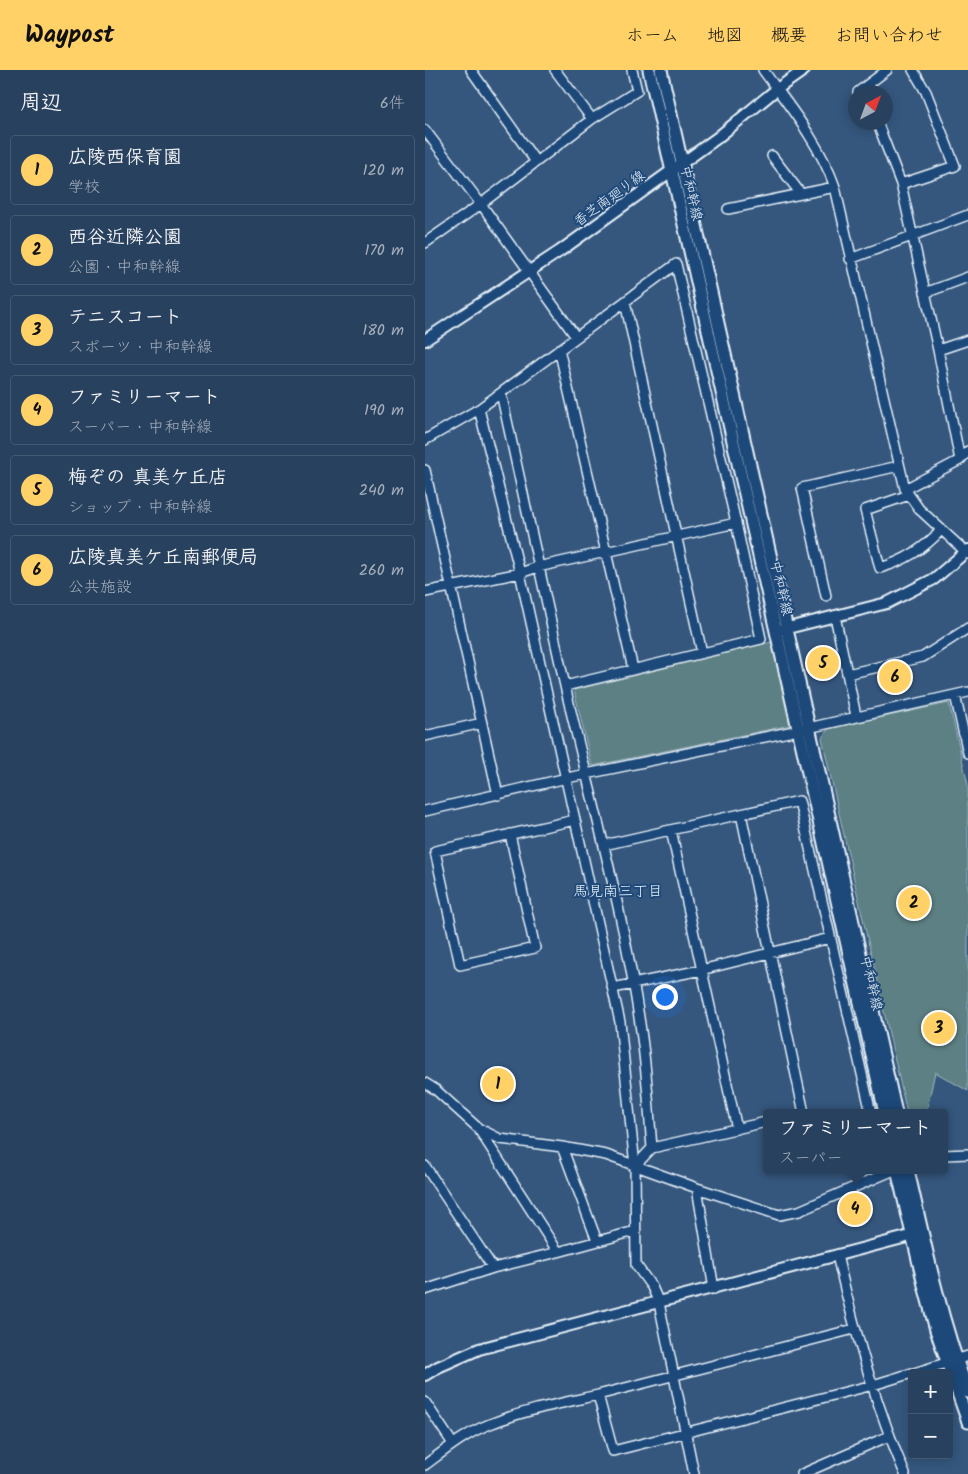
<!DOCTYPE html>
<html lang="ja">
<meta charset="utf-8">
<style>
body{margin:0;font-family:Kalam,"Klee One",sans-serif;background:#304864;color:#f1f3f6}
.controls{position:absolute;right:15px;bottom:15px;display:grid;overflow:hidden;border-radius:5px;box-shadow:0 2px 12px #0003}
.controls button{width:45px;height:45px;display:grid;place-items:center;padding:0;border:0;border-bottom:1px solid #445a73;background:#28415e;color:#f1f3f6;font:25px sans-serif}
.compass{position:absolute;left:423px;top:15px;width:45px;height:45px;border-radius:50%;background:#28415e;box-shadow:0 2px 12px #0003;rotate:41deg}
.you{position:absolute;left:239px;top:926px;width:18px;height:18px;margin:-12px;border:4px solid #fff;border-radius:50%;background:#1a73e8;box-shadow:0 0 0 8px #1a73e833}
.badge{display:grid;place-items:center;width:32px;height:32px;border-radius:50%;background:#ffd166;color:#111;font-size:16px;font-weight:700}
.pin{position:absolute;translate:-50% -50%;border:2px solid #fff;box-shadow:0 1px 5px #0006}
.popup{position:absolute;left:338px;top:1039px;width:185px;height:65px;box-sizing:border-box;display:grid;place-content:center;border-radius:5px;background:#28415e;filter:drop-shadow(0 1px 4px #0005);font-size:16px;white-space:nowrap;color:#a5afbc}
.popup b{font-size:19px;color:#f1f3f6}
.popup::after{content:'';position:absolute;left:50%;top:100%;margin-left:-10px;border:10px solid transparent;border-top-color:#28415e}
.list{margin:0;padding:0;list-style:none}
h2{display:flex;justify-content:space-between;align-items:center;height:65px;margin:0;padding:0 20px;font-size:21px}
h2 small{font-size:16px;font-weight:400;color:#a5afbc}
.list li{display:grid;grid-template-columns:32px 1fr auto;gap:15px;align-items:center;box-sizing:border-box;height:70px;margin:0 10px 10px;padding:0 10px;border:1px solid #445a73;border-radius:5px}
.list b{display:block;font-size:19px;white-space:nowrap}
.list p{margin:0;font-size:16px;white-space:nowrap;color:#a5afbc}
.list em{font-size:16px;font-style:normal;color:#a5afbc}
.map{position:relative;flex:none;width:543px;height:1404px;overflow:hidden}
header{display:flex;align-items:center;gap:30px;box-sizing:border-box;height:70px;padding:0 25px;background:#ffd166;color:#111}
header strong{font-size:24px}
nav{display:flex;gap:28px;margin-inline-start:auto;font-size:18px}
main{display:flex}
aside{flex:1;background:#28415e}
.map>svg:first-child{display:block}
</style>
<header>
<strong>Waypost</strong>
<nav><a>ホーム</a><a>地図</a><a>概要</a><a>お問い合わせ</a></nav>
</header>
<main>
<aside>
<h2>周辺<small>6件</small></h2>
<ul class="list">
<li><span class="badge">1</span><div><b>広陵西保育園</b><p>学校</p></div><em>120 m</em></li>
<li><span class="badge">2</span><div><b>西谷近隣公園</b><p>公園 · 中和幹線</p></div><em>170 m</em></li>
<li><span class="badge">3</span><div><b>テニスコート</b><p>スポーツ · 中和幹線</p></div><em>180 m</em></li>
<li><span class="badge">4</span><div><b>ファミリーマート</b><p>スーパー · 中和幹線</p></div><em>190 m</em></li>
<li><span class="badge">5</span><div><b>梅ぞの 真美ケ丘店</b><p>ショップ · 中和幹線</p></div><em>240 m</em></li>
<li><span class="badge">6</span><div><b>広陵真美ケ丘南郵便局</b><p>公共施設</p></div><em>260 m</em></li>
</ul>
</aside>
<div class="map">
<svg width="543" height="1404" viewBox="0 0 543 1404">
<rect width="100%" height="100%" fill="#35577e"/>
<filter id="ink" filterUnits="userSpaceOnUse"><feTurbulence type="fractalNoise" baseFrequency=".02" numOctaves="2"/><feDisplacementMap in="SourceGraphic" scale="10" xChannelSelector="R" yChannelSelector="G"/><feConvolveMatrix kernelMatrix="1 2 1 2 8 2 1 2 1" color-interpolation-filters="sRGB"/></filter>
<g filter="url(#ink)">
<!-- green -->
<path fill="#5d8084" stroke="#a2b8be" d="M347 572 366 655 167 696 149 620Z
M524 633 543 715V1021L510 1002 501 1043H482L397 668 403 659Z"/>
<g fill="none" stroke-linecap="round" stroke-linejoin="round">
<!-- minor casing -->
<g stroke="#e8f1f8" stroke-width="12">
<path id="minor" d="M46 0 111 92
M130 0 167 49
M338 0C365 37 395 74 410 117L480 419 494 439 543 484
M433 22 462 0
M452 52 476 114 513 280 535 390
M0 60 56 134 151 267
M347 86 376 124
M476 114 530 96 501 22 488 0
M303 139 410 117
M0 173 56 134 167 49 212 21 207 0
M425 189 543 145
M500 223 543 207
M200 232 277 583
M134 279 208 599
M513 280 543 270
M76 323 140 616 336 569 311 453 251 194 54 339 95 503 195 952 210 1096 211 1195 227 1217 234 1233 269 1404
M0 370 54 339
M0 400 73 725
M480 419 535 390 543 381
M484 425 440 440 455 498C479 491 499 479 516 460
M0 522 95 503 113 497 311 453
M401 526 377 418 474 396
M410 546 431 646
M422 604 498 587 543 558
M140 616C167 733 201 849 217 968 222 1004 224 1042 227 1078
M530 625 543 683
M0 666 57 653
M0 741 142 708 383 658 543 622
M316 744 374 731 446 1043
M246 760 312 1059
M85 764 110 878 35 895 10 781 150 750
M179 775 316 744 379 1043
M188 918 276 900 405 868
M0 1013 11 1020 53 1058 75 1069 137 1077 181 1085 272 1118 354 1145 374 1141 469 1100
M53 1058 133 1182
M137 1077 172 1171
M519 1085 543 1084
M0 1096 68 1198
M210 1096 227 1078 341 1052
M272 1118 289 1219
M412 1185C429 1260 450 1333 480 1404
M0 1220 68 1198 133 1182 210 1161
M489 1303 543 1286
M173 1325 429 1259
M0 1332 28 1374
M0 1395C20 1380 41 1363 65 1354 100 1340 137 1333 173 1325L188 1381 448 1315 487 1303
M377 1404 464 1366"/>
</g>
<!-- tertiary casing -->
<g stroke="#e8f1f8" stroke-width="14">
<path id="tertiary" d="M0 270 135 181 292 68 352 19 379 0
M355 560 462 533 509 509 543 480
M0 1305 13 1297 54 1279 493 1164"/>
</g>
<!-- secondary casing -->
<g stroke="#e8f1f8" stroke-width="15">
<path id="secondary" d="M224 0 460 1043
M236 0 471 1043
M472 1100 499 1215 511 1260 543 1352
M483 1100C500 1175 516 1250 543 1322"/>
</g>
<!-- minor -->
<use href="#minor" stroke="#1f4a7a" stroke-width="9"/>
<!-- tertiary -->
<use href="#tertiary" stroke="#1f4a7a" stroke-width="10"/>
<!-- secondary -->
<use href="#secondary" stroke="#1f4a7a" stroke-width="11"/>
</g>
</g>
<g text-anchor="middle" stroke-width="4" stroke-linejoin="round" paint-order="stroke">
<!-- street labels -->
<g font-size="14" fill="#e8f1f8" stroke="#1f4a7a">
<text transform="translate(267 123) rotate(77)" y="5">中和幹線</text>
<text transform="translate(184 128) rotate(-36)" y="5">香芝南廻り線</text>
<text transform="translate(357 518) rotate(77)" y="5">中和幹線</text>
<text transform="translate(447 913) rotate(77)" y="5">中和幹線</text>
</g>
<!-- neighbourhood labels -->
<g font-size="15" fill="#e8f1f8" stroke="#1f4a7a">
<text x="193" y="826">馬見南三丁目</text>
</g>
</g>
</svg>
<div class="controls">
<button>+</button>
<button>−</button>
</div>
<svg class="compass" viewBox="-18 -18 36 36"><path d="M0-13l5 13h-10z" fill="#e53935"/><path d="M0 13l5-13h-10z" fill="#a5afbc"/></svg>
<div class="you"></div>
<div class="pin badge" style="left:73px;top:1014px">1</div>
<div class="pin badge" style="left:489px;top:833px">2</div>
<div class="pin badge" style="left:514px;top:958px">3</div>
<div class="pin badge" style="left:430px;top:1139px">4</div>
<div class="popup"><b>ファミリーマート</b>スーパー</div>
<div class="pin badge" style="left:398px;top:593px">5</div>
<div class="pin badge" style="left:470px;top:607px">6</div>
</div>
</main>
